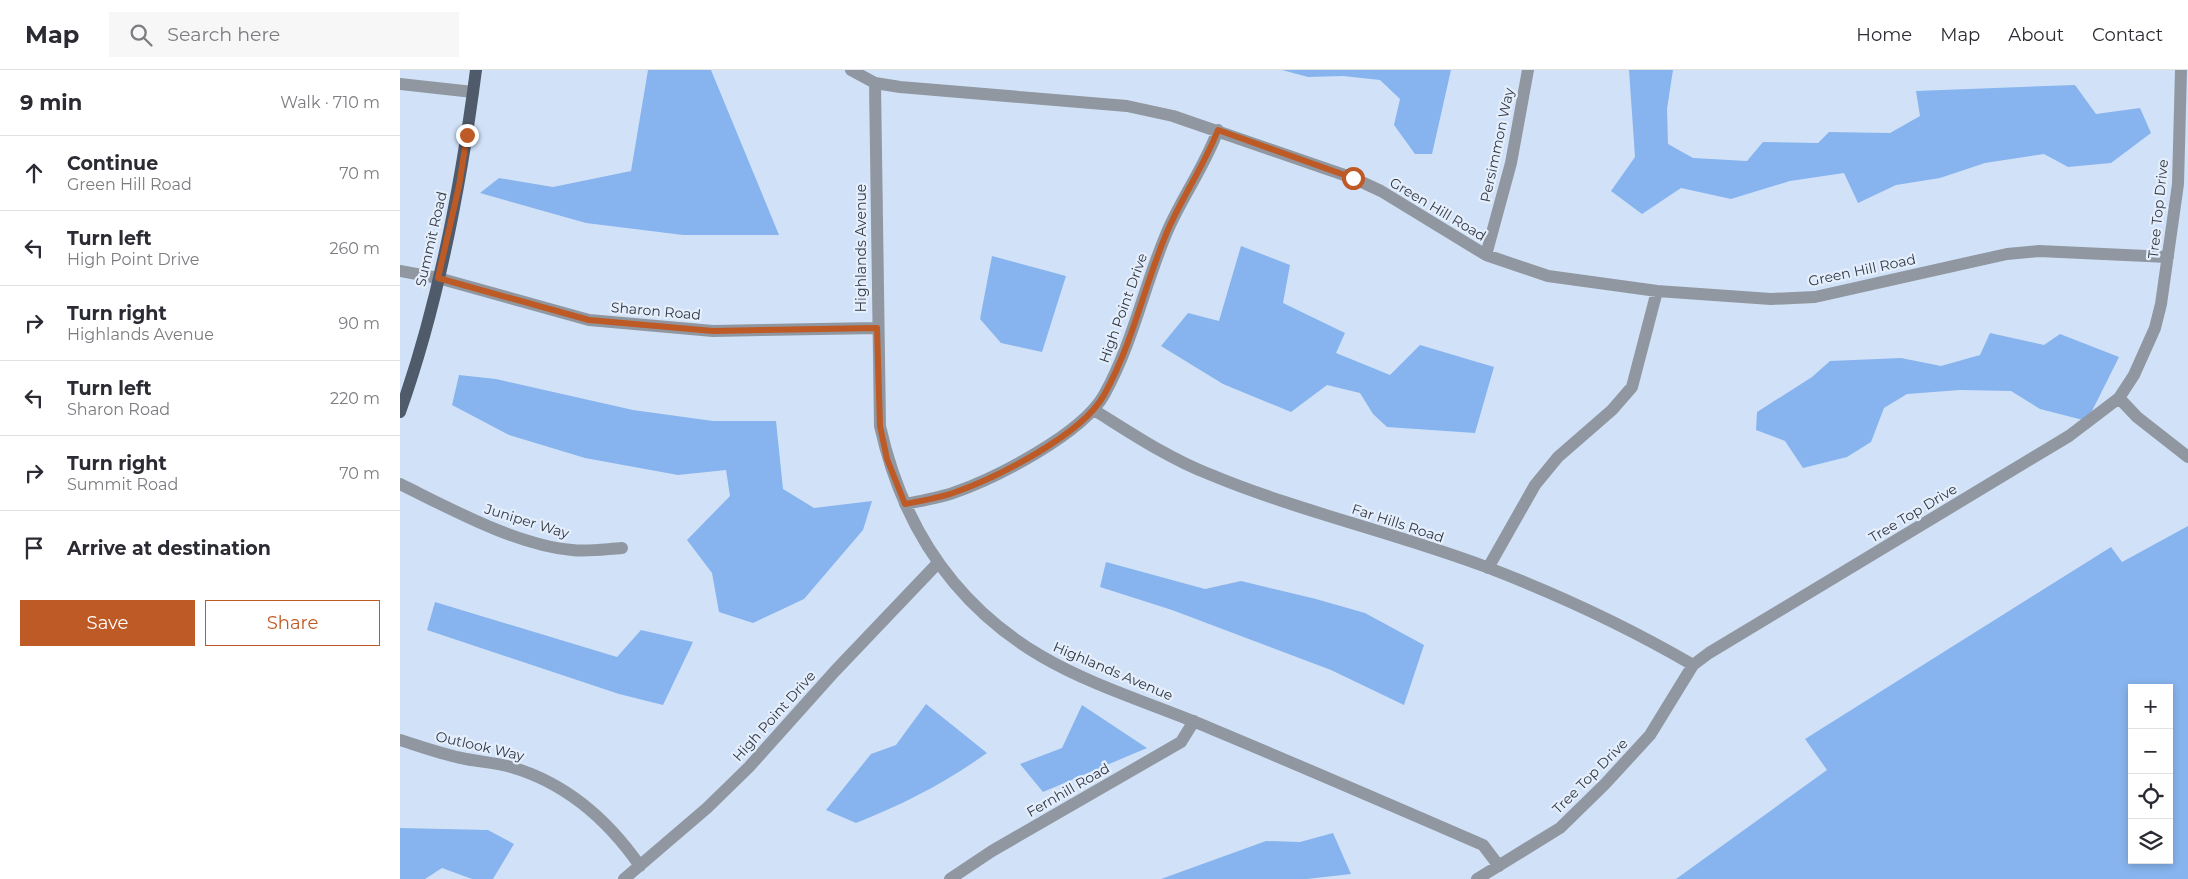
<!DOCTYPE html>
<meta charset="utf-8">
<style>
body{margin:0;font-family:Montserrat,sans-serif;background:#f7f7f7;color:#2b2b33}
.controls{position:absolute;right:15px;bottom:15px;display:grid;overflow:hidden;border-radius:0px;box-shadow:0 2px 8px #0003}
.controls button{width:45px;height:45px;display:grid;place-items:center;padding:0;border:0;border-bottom:1px solid #e1e1e2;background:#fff;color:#2b2b33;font:25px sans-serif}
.stop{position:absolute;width:15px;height:15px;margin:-11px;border:4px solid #be5a25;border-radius:50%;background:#fff}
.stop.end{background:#be5a25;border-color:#fff;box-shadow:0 1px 5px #0008}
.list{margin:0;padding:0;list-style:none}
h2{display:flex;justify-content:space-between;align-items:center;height:65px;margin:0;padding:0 20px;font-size:21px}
h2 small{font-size:16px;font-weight:400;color:#7c7c81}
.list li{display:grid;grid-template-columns:32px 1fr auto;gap:15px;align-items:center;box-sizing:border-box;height:75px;padding:0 20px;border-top:1px solid #e1e1e2}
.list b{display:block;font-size:19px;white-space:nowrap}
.list p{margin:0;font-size:16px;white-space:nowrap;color:#7c7c81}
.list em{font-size:16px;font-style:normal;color:#7c7c81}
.actions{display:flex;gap:10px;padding:15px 20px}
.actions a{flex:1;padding:11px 0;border:1px solid #be5a25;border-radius:0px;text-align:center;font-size:18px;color:#be5a25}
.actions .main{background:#be5a25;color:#fff}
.icon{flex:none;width:28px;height:28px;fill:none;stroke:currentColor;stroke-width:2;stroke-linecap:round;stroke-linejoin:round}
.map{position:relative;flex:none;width:1788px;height:809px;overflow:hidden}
header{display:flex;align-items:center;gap:30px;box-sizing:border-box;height:70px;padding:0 25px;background:#fff;border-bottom:1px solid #e1e1e2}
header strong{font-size:24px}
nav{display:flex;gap:28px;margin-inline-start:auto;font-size:18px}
.search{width:350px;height:45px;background:#f7f7f7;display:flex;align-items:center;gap:12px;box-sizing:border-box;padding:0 18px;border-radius:0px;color:#7c7c81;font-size:19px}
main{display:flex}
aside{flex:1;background:#fff}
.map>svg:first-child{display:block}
</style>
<header>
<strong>Map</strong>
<div class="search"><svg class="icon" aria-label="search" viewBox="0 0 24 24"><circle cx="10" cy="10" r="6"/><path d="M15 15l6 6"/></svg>Search here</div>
<nav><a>Home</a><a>Map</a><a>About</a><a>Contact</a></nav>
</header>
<main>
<aside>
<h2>9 min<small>Walk · 710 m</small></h2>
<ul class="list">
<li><svg class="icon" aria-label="ahead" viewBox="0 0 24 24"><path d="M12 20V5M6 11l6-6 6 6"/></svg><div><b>Continue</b><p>Green Hill Road</p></div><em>70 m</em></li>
<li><svg class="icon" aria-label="left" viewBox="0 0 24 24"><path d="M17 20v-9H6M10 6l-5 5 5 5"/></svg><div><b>Turn left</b><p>High Point Drive</p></div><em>260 m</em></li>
<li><svg class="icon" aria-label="right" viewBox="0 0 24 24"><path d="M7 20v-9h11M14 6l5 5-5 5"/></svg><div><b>Turn right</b><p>Highlands Avenue</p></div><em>90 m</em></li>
<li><svg class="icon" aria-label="left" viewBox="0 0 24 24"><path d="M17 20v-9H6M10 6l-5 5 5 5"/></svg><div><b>Turn left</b><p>Sharon Road</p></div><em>220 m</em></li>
<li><svg class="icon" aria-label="right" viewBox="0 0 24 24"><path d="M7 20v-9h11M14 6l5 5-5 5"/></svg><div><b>Turn right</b><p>Summit Road</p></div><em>70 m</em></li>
<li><svg class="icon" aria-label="arrive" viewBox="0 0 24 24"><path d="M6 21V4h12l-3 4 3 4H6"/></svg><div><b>Arrive at destination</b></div></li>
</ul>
<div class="actions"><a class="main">Save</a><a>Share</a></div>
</aside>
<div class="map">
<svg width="1788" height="809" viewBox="0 0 1788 809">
<rect width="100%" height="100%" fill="#d1e2f8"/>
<!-- forest -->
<path fill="#87b4ee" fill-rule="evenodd" d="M248 0H311L379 165H283L186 153 80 123 99 108 153 117 231 101Z
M882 0H1051L1032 84H1015L994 55 1000 29 980 10 943 6 908 7Z
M1229 0H1273L1267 39 1268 74 1293 88 1347 91 1363 72 1418 73 1429 62 1490 63 1520 46 1516 21 1675 15 1696 44 1740 38 1751 63 1711 93 1668 97 1644 84 1585 93 1540 108 1496 115 1458 133 1444 103 1390 111 1331 129 1281 118 1242 144 1211 121 1235 87Z
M841 176 890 195 883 233 945 263 936 283 990 305 1020 275 1094 297 1075 363 987 357 973 344 960 323 927 315 891 342 823 314 761 276 788 243 819 251Z
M592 186 666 206 642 282 601 273 580 249Z
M1590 263 1644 275 1660 264 1719 287 1687 351 1640 339 1611 321 1560 320 1507 324 1484 338 1471 372 1447 387 1403 398 1385 371 1356 360 1357 342 1412 307 1430 291 1501 288 1541 296 1580 285Z
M59 305 96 309 233 340 313 351H376L383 419 414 438 472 431 463 460 404 529 353 553 319 542 312 503 287 470 330 426 326 400 278 405 185 388 109 365 52 335Z
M1788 456V809H1276L1427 700 1405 669 1711 477 1722 492ZM1732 618H1769V790H1732Z
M706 492 805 519 841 511 916 529 965 543 1024 575 1004 635 931 600 772 540 700 517Z
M35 532 217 587 241 560 293 572 263 635 219 624 27 560Z
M526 634 587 683C545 713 504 734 456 753L426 740 471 684 496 675Z
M682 635 747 678 643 722 620 694 662 678Z
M0 758 88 760 114 774 93 809H72L42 798 25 809H0Z
M933 763 951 804 907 809H761L866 771 900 772Z"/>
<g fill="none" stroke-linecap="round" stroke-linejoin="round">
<!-- minor -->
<path stroke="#9097a0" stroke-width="12" d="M451 0 475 13 500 17 727 36 773 46 953 108 981 121 1086 185 1148 206 1257 221 1371 229 1415 227 1607 184 1639 181 1768 187
M475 13 480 356C502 455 553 534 641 586 694 617 756 635 812 659 903 697 993 736 1083 775L1099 796
M0 14 73 22
M1086 185 1111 93 1128 0
M0 201 38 208 189 250 313 261 477 258
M1719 328 1737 347 1788 387
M694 340C731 363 768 388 809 404 900 442 997 463 1089 498 1159 525 1228 557 1293 595
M0 414C51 439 116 475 172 480 188 482 206 479 222 478
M505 434C521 431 538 428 553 423 596 408 682 364 704 325 733 273 744 216 767 162 782 127 805 96 818 60
M1088 498 1135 415 1158 387 1212 340 1232 317 1257 221
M0 670C22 677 44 685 66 689 81 692 97 693 111 697 166 713 208 750 240 796
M224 809 307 738 349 697 435 601 537 494
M550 809 592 781 781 672 794 651
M1077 809 1160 758 1205 714 1250 665 1293 595 1309 583 1669 366 1719 328 1734 305 1755 258 1761 234 1778 114 1781 0"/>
<!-- major -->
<path stroke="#4f5b6b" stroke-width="12" d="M0 342C39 233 61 115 76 0"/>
</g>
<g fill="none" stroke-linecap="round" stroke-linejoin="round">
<!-- route -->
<path stroke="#be5a25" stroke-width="6" d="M67 65 59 116 38 208 189 250 313 261 477 258 480 356 487 389 505 434C521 431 538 428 553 423 596 408 682 365 704 325 733 273 744 216 767 162 782 127 804 96 818 60L953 108"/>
</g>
<g text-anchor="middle" stroke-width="4.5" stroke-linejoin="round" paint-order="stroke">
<!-- street labels -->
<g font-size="14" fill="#313841" stroke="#e4eefc">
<text transform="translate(1097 75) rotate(-78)" y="5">Persimmon Way</text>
<text transform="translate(1038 139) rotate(31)" y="5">Green Hill Road</text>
<text transform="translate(1758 139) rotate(-84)" y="5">Tree Top Drive</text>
<text transform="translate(31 169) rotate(-77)" y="5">Summit Road</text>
<text transform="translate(461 178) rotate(-90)" y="5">Highlands Avenue</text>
<text transform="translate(1462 200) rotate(-12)" y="5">Green Hill Road</text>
<text transform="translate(723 238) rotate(-70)" y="5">High Point Drive</text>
<text transform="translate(256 241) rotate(5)" y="5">Sharon Road</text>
<text transform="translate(1513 443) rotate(-31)" y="5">Tree Top Drive</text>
<text transform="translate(127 451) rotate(17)" y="5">Juniper Way</text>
<text transform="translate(998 453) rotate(18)" y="5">Far Hills Road</text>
<text transform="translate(713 601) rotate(23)" y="5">Highlands Avenue</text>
<text transform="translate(374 646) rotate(-48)" y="5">High Point Drive</text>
<text transform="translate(80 676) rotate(13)" y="5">Outlook Way</text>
<text transform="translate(1190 706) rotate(-45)" y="5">Tree Top Drive</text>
<text transform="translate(668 720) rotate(-30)" y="5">Fernhill Road</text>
</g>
</g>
</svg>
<div class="controls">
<button>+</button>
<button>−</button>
<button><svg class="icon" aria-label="locate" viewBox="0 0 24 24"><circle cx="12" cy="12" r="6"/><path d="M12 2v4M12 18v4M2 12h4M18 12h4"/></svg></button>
<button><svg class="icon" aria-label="layers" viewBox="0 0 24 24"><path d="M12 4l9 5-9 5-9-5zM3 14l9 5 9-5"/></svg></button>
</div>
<div class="stop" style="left:953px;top:108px"></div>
<div class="stop end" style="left:67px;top:65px"></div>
</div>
</main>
